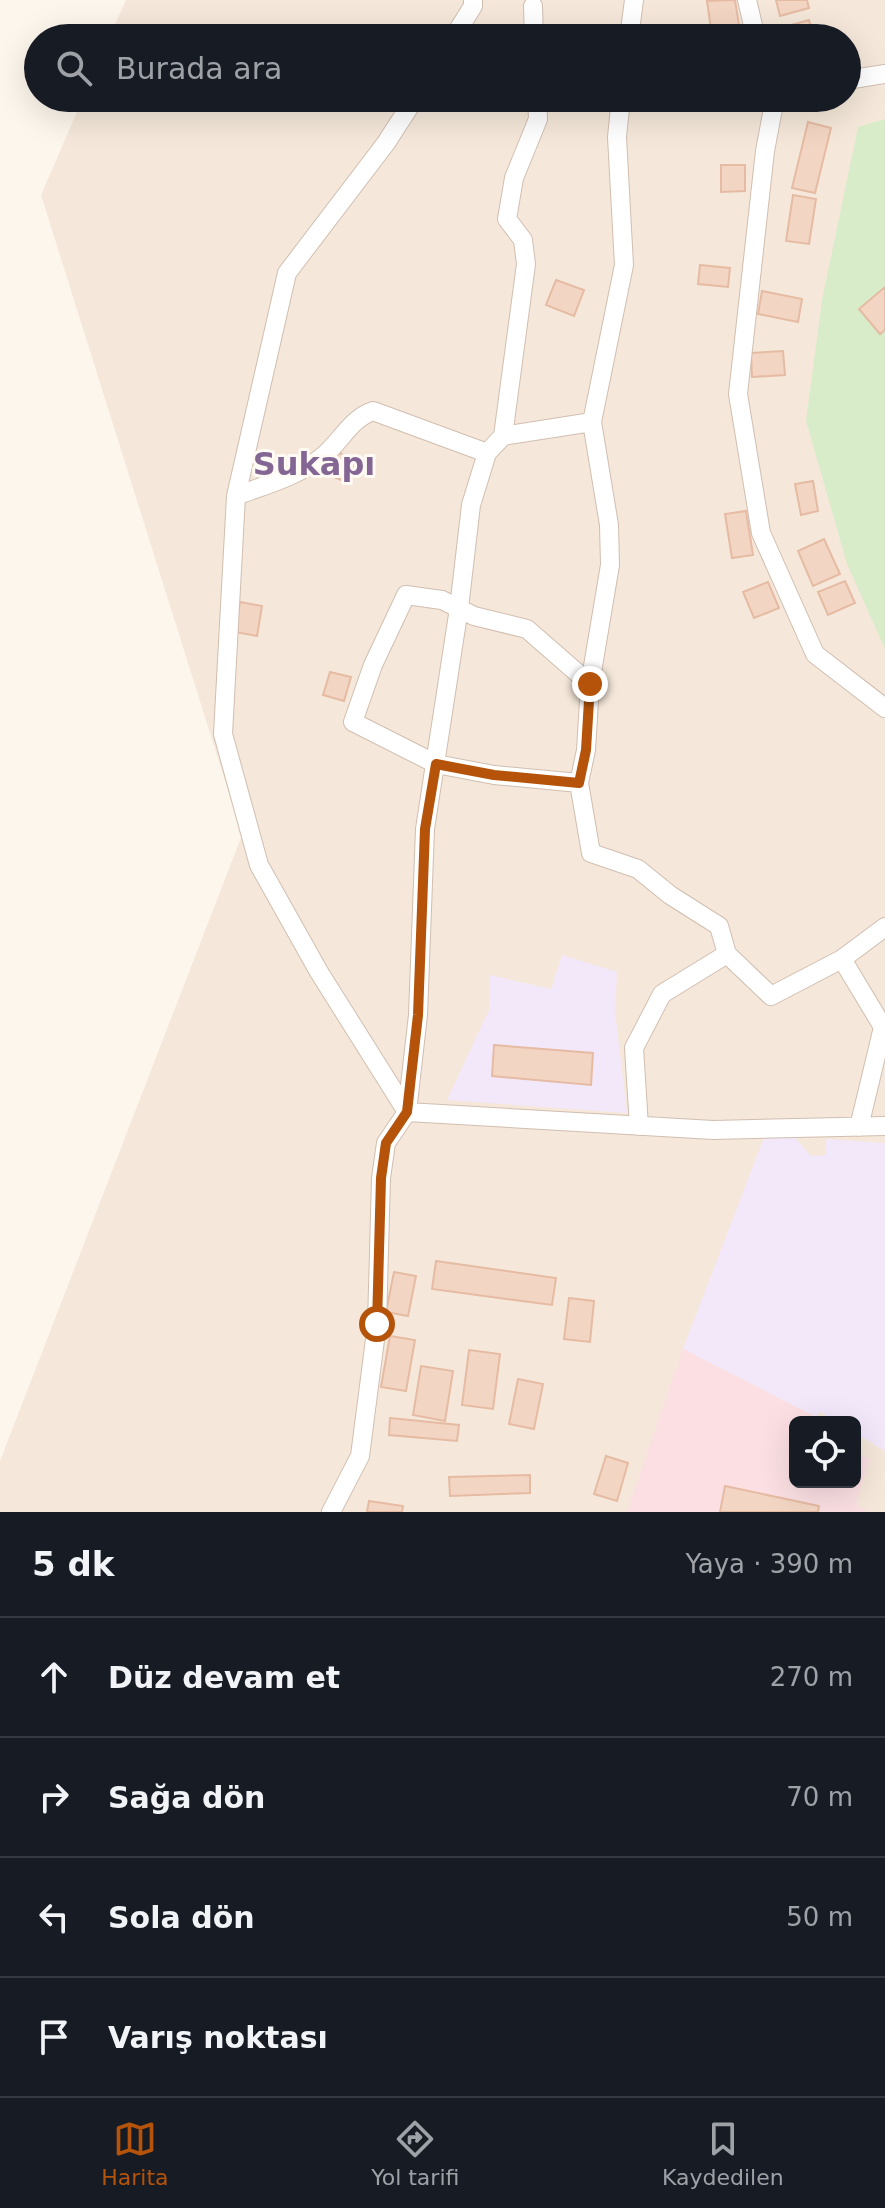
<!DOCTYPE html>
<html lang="tr">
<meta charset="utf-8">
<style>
body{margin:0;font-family:"DejaVu Sans",sans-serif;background:#242831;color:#f1f3f6}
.controls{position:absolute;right:24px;bottom:24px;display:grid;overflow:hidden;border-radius:12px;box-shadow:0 8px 32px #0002}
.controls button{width:72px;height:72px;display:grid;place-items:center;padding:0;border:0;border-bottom:2px solid #363941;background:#171b24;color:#f1f3f6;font:40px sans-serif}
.stop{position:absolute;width:24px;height:24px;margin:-18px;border:6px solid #b45309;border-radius:50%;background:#fff}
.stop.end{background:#b45309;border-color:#fff;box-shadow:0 2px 8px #0008}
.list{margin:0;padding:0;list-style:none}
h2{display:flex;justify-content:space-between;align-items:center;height:104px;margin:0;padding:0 32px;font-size:34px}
h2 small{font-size:26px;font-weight:400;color:#9ea1a6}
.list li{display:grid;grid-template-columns:52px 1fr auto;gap:24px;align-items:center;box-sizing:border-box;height:120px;padding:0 32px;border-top:2px solid #363941}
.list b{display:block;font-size:30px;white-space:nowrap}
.list em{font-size:26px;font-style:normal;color:#9ea1a6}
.icon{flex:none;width:44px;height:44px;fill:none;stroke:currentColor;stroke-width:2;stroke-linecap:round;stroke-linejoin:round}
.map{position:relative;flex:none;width:885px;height:1512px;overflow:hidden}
.search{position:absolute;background:#171b24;box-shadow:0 8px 32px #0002;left:24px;right:24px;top:24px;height:88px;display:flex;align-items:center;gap:20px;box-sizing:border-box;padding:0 28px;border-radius:44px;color:#9ea1a6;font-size:30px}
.sheet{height:584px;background:#171b24}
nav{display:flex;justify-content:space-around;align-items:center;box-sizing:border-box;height:112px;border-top:2px solid #363941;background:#171b24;font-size:22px;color:#9ea1a6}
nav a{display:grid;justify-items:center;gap:4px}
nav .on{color:#b45309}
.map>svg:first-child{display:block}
</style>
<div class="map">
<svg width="885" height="1512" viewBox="0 0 885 1512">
<rect width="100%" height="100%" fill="#fdf6ec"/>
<!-- residential -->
<path fill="#f5e8da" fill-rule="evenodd" d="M126 0H885V1512H0V1461L242 835 41 195 83 98H847V38H109ZM795 1422H855V1482H795Z"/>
<!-- education -->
<path fill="#f3e8fa" d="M562 955 617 972 615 1012 627 1113 447 1100 489 1010 490 975 551 989Z
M765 1135 794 1136 811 1156 826 1155V1139L885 1143V1451L855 1433V1422H836L820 1412 816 1417 683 1349Z"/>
<!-- medical -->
<path fill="#fbdfe3" d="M683 1349 816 1417 815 1422H795V1482H855V1452L870 1459 856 1504 867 1512H627Z"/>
<!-- green -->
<path fill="#d8ecc9" d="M885 119V649L847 564 806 421 822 300 858 127Z"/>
<!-- building -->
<path fill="#f3d5c3" stroke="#e6bba3" stroke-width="2" d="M735 0 739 25 711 29 707 1Z
M776 0H807L809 8 780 16Z
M809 20 814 38H787L784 27Z
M808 122 831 128 815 193 792 188Z
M721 165H745V191L721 192Z
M793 195 816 199 809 244 786 241Z
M700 265 730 268 728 287 698 284Z
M556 280 584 290 574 316 546 305Z
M885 287V330L880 334 859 309Z
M762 291 802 299 798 322 758 314Z
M783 351 785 375 752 377 751 353Z
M337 452 358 461 348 483 327 474Z
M813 481 818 511 801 515 795 484Z
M746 511 753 555 732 558 725 514Z
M824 539 840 574 813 586 798 551Z
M845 581 855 603 828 615 818 592Z
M768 582 779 608 754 618 743 592Z
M240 602 262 606 257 636 235 632Z
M330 672 351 677 344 701 323 695Z
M494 1045 593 1053 591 1085 492 1076Z
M436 1261 556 1278 552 1305 432 1289Z
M394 1272 416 1276 408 1316 386 1312Z
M569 1298 594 1301 590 1342 564 1339Z
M390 1336 415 1340 406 1391 381 1387Z
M469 1350 500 1354 493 1409 462 1405Z
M421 1366 453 1371 445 1421 413 1415Z
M518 1379 543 1384 534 1429 509 1424Z
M390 1418 459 1425 457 1441 389 1435Z
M606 1456 628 1463 617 1501 594 1494Z
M530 1475V1493L450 1496 449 1477Z
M725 1486 819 1506 818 1512H720Z
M369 1501 403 1506 402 1512H367Z"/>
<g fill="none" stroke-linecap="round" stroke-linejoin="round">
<!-- minor casing -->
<g stroke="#d1beb0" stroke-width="20">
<path id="minor" d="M747 0 756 38
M533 6 534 38
M453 38 473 6V0
M629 38 634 0
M847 80 885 74
M415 98 386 143 287 273 236 496 223 734 259 865 319 972 407 1112 713 1130 885 1126
M621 98 617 137 624 265 592 422 609 525 610 565 590 684 586 750 579 783 591 853 638 869 670 895 719 926 727 954 771 996 842 959 885 927
M775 98 765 151 738 394 761 533 815 654 885 708
M503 436 592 422
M236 496C265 485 298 476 322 457 341 442 350 419 373 411L487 453
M579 783 494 775 436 764 353 722 373 665 406 595 442 600 474 616 527 629 590 684
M842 959 883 1027 859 1127
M639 1126 634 1048 662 994 727 954
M331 1512 360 1456 377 1324 381 1178 386 1143 407 1112 418 1015 425 829 459 608 471 505 487 453 503 436 526 264 523 240 507 219 514 178 538 119 537 98"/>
</g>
<!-- minor -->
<use href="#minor" stroke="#fff" stroke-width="18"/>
</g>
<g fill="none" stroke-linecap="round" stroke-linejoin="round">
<!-- route -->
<path stroke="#b45309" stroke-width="10" d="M377 1324 381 1178 386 1143 407 1112 418 1015 425 829 436 764 494 775 579 783 586 750 590 684"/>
</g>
<g text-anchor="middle" stroke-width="6" stroke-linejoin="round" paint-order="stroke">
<!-- district labels -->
<g font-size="32" font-weight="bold" fill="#846695" stroke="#fffaf3">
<text x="314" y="475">Sukapı</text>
</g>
</g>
</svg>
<div class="controls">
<button><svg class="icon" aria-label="locate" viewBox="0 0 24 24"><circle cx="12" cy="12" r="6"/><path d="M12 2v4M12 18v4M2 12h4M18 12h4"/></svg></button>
</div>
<div class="stop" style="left:377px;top:1324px"></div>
<div class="stop end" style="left:590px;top:684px"></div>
<div class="search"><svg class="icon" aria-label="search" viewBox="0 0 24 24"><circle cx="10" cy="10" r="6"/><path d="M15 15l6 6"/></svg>Burada ara</div>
</div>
<section class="sheet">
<h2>5 dk<small>Yaya · 390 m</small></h2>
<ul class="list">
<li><svg class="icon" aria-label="ahead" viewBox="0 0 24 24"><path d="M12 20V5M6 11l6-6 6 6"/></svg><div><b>Düz devam et</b></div><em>270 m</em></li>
<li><svg class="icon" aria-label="right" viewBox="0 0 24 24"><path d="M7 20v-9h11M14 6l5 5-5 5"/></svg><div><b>Sağa dön</b></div><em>70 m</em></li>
<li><svg class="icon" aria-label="left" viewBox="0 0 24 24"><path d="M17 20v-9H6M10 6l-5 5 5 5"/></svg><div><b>Sola dön</b></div><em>50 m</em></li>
<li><svg class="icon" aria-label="arrive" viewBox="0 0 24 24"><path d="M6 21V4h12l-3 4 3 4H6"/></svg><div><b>Varış noktası</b></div></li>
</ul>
</section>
<nav>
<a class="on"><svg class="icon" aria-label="map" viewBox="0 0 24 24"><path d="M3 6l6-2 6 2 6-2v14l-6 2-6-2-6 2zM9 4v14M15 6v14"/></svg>Harita</a>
<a><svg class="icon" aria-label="directions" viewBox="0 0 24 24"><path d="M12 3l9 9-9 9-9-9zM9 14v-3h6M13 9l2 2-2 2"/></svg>Yol tarifi</a>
<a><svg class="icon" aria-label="saved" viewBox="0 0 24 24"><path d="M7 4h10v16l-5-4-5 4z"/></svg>Kaydedilen</a>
</nav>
